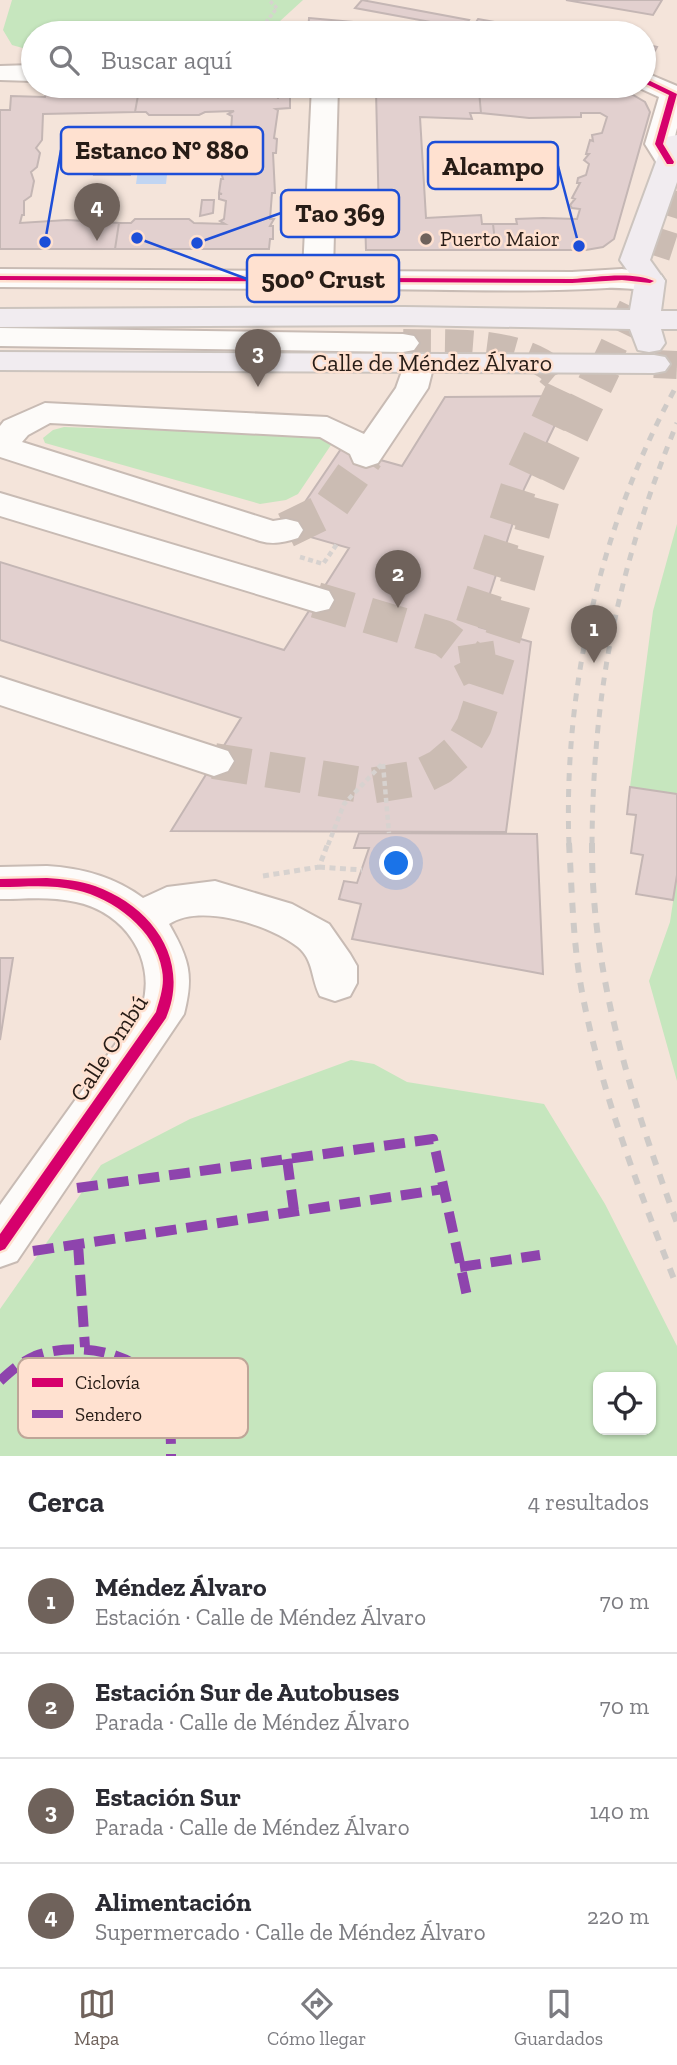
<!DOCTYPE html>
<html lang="es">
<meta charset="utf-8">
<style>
body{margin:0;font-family:"Zilla Slab",serif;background:#f7f7f7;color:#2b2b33}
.controls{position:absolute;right:21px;bottom:21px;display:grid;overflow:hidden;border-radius:14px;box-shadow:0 2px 5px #0004}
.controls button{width:63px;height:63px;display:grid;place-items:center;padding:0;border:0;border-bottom:2px solid #e1e1e2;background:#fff;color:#2b2b33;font:35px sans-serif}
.you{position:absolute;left:397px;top:864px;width:24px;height:24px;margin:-18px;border:5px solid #fff;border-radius:50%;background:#1a73e8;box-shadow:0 0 0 10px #1a73e833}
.badge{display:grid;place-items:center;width:46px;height:46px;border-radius:50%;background:#6f625b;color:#fff;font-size:23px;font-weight:700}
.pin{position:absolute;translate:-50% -58px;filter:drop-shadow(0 2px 4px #0008)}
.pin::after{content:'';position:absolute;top:37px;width:24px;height:21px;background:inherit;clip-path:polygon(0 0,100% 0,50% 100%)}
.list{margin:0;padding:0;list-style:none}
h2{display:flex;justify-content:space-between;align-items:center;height:91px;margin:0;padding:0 28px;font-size:30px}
h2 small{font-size:23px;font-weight:400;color:#7c7c81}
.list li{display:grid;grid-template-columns:46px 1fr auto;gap:21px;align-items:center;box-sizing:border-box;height:105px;padding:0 28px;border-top:2px solid #e1e1e2}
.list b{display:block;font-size:26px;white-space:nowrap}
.list p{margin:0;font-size:23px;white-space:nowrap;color:#7c7c81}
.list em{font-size:23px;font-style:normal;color:#7c7c81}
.icon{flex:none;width:38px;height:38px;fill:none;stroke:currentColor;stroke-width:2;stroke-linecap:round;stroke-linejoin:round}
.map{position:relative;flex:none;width:677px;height:1456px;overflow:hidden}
.search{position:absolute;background:#fff;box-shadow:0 2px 5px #0004;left:21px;right:21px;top:21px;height:77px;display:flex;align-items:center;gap:18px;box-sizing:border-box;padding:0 24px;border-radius:38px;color:#7c7c81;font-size:26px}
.sheet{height:511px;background:#fff}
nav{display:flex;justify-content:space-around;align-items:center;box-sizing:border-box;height:98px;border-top:2px solid #e1e1e2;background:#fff;font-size:19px;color:#7c7c81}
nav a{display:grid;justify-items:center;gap:4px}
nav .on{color:#6f625b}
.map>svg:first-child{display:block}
</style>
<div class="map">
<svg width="677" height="1456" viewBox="0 0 677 1456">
<rect width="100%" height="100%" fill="#f4e4da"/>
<!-- green -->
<path fill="#c6e6be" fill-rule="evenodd" d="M12 0H303L267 33H33V51L12 45 3 30Z
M64 427 319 436 331 445 298 494 286 500 260 504 45 443 43 438 53 430Z
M677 524V794L630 787 653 611Z
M677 875V1081L649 981 670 922Z
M351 1060 374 1064 407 1082 544 1104 605 1204 677 1346V1456H0V1309L101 1165 190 1119ZM598 1377H651V1430H598Z"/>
<!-- water -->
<path fill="#c1d5f2" d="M526 144H555L559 173H529Z
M145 146 170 148 166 184H136L141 148Z"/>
<!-- building -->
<path fill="#e2d0cf" stroke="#c4b6b4" stroke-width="2" d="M362 0 469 20 463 28 355 8Z
M566 0H662L653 15Z
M309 18 420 28 448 33H308Z
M478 19 523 27 537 26 532 33 471 30Z
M538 25 584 33H532Z
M644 44 657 47 649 62 644 61Z
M80 89H136L139 90 135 112 43 114 42 140 36 148 40 153 37 167 31 172 34 181 31 196 24 201V215H22L20 223 67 220 119 223 115 249H0V110H10L11 96 45 97 47 91Z
M169 89 277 90 278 99V90H290V108L276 109 278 110 274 138 277 139 276 153H273L275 193H272L270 219H274L270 226H273V239H270L269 249H115L119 223H131L135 219H189L194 223 225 224 220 221 224 219 226 201 219 199V194H222L219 193 221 179H223L221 172 228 171 229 160 222 159 225 152H223L224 139H227L224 133 231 131 232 116 228 114 234 111 205 112 199 115H149L146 112H135L139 90Z
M376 91H479L481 113H470L472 119 420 117 426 218 481 215 482 224H493L496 250H366L365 218H379Z
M479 91H614L633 95 645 102 650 112 614 239 603 247 586 250H496L493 224H517L516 219 543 218 577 219 580 209 572 208 570 205 575 199 572 198 580 183H577L578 178 586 175 589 164 584 160 589 154H586L590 140 593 141 592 135 602 133 607 117 600 113H581V117L529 118 481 113Z
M101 134H136L130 175H94Z
M202 200H214L213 213 200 216Z
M569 396 524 489 479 627 531 642 506 832 171 831 241 718 0 640V562L284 650 349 548 286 530 341 449 402 466 445 397Z
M630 787 677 794V875L673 900 636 894 643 855 631 853 636 815 627 814Z
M359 833 537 834 543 974 352 939 361 904 339 899 344 881 357 883 369 848H354Z
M0 958H13L0 1040Z"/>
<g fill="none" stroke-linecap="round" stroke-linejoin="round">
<!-- minor-tunnel-far1 -->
<path stroke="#cbbcb3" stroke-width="28" stroke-dasharray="28 14" stroke-linecap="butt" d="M403 343C451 344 513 339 553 370
M602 370 654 262 677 191"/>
<!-- minor-tunnel -->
<path stroke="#cbbcb3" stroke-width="36" stroke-dasharray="36 18" stroke-linecap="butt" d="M286 530 329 509 366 456
M316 600 444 638 470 658 480 678
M481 679 473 627 520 483 564 389 557 373 551 368
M214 761 369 786 418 778 440 767 460 750 474 726 504 634 544 490 603 368"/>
<!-- major-tunnel -->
<path stroke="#cbbcb3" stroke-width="28" stroke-dasharray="28 14" stroke-linecap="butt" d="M654 364 677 365"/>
<!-- minor casing -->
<g stroke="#c8bbb4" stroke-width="4">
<path id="minor" d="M33 65V81L0 80V66Z
M644 72 677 86V128L673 144 677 151V169L660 168 645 144 659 97 635 86H644Z
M312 86H338L333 271 572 272 622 269 661 275 665 281 661 287C643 292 625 287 607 288 524 293 439 289 355 289L352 296 341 299 313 289 0 287V269L303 271Z
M0 328 403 334 414 336 419 343 414 350 403 352 0 346Z
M418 355 429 357 434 364 428 388 378 463 366 467 354 463 350 454 320 437 50 423 28 435 22 442 273 521 286 519 298 522 303 530 298 538C284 542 274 545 260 541L0 457V426L4 421 45 403 327 417 364 434 396 388 407 357Z
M0 493 329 591 334 600 329 609 316 612 0 516Z
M0 677 228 751 234 761 228 771 214 776 0 705Z
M47 866C82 868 115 877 143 898L167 887 215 881 292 904 329 924 350 954 357 966V983L350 996 335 1001 320 996C311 979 314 960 298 947 270 925 201 903 169 924 189 959 194 975 184 1014L17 1261 0 1267V1205L142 1007C157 960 125 912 76 902 51 896 25 899 0 899V867Z"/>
</g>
<!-- major casing -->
<g stroke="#ccc4be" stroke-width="4">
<path id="major" d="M677 135V182L650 260 665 281 661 311H677V329H661L665 343 660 350 649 352 638 350 630 329 404 325 0 327V309L404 307 630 310 635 281 620 260 663 143 667 137Z
M0 352 654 355 665 357 670 364 665 371 654 373 0 370Z"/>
</g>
<!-- path-far2 -->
<path stroke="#d7d2cf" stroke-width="3.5" stroke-dasharray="3.5 2.5" stroke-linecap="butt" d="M238 33 266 22 277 8 269 0"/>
<!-- path-far1 -->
<path stroke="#d7d2cf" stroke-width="4.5" stroke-dasharray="5 3.5" stroke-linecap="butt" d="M300 557 323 564 337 544
M383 764 389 833
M328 845 344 804 383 763"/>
<!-- path -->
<path stroke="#d7d2cf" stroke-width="5" stroke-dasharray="6 4.5" stroke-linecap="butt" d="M319 867 362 870
M263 876 319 867 328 843"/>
<!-- minor -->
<use href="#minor" fill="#fdfbf9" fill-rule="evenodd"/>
<!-- major -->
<use href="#major" fill="#f1ecf0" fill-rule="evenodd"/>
<!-- rail-far1 -->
<path stroke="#cecac7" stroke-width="5" stroke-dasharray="8 8" stroke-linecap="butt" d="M569 845C563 687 601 523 677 385
M592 845C593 689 618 567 677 423"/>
<!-- rail -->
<path stroke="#cecac7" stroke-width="6" stroke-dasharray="10 10" stroke-linecap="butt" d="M569 843C572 892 573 944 582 992 601 1093 640 1192 677 1287
M592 843C591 975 632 1101 677 1223"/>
<!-- quiet -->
<path stroke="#8e44ad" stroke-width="10" stroke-dasharray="21 10" stroke-linecap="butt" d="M287 1159 294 1211
M77 1188 433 1139 467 1296
M78 1244 85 1347
M33 1251 444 1189
M460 1267 540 1255
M0 1381C11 1371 21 1362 35 1356 76 1341 139 1350 161 1392 171 1412 171 1435 171 1456"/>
<!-- cycleway casing -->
<g stroke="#ffe1d0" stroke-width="5">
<path id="cycleway" d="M644 78 677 94 663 144 674 162 673 164H667L655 144 669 95 644 83Z
M0 276 572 279C595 277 634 271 654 281L650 283 622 280 572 283 0 280Z
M47 878C64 879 80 881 95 886 151 906 191 959 166 1018L5 1249 0 1251V1234L156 1012C160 998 165 985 162 970 156 930 113 898 76 890 51 884 25 887 0 887V879Z"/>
</g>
<!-- cycleway -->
<use href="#cycleway" fill="#d6006c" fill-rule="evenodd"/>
</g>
<!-- markers -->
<circle fill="#6f625b" stroke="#ffe1d0" stroke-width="2.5" cx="426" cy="239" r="7"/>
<g text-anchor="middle" stroke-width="5" stroke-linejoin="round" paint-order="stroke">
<!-- far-poi labels -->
<g font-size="21" fill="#271c16" stroke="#ffe1d0" text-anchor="start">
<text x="440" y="246">Puerto Maior</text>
</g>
<!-- street labels -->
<g font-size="24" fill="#271c16" stroke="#ffe1d0">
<text x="432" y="371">Calle de Méndez Álvaro</text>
<text transform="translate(109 1048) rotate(-57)" y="8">Calle Ombú</text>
</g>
</g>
<!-- legend -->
<rect x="18" y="1358" width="230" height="80" rx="10" fill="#ffe1d0" stroke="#bea698" stroke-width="2"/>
<rect x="32" y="1378" width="31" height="9" fill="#d6006c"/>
<rect x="32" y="1410" width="31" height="8" fill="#8e44ad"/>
<g font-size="19" fill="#271c16">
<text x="75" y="1389">Ciclovía</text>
<text x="75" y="1421">Sendero</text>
</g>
<!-- callouts -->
<path fill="none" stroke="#1d4ed8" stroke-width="2.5" d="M45 242L61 150M579 246L558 166M197 243L281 213M137 238L247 279"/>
<g fill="#1d4ed8" stroke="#ffe1d0" stroke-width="2.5">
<circle cx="45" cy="242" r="7"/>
<circle cx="579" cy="246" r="7"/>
<circle cx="197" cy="243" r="7"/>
<circle cx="137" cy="238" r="7"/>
</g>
<g fill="#ffe1d0" stroke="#1d4ed8" stroke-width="2.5">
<rect x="61" y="127" width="202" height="47" rx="7"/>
<rect x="428" y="142" width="130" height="47" rx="7"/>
<rect x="281" y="190" width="118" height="47" rx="7"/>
<rect x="247" y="255" width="152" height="47" rx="7"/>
</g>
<g font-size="26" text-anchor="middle" font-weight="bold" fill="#271c16">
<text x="162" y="159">Estanco N° 880</text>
<text x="493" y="175">Alcampo</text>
<text x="340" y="222">Tao 369</text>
<text x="323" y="288">500° Crust</text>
</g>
</svg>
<div class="controls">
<button><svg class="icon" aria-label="locate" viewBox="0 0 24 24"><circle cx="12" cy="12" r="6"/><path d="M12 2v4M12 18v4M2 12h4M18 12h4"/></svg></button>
</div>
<div class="you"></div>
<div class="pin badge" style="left:594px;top:663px">1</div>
<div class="pin badge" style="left:398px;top:608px">2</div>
<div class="pin badge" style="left:258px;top:387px">3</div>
<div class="pin badge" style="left:97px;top:241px">4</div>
<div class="search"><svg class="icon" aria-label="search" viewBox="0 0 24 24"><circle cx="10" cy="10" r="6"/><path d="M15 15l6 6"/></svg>Buscar aquí</div>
</div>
<section class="sheet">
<h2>Cerca<small>4 resultados</small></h2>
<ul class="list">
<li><span class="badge">1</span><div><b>Méndez Álvaro</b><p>Estación · Calle de Méndez Álvaro</p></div><em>70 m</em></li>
<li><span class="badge">2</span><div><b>Estación Sur de Autobuses</b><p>Parada · Calle de Méndez Álvaro</p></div><em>70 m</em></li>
<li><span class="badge">3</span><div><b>Estación Sur</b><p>Parada · Calle de Méndez Álvaro</p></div><em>140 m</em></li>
<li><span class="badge">4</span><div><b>Alimentación</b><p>Supermercado · Calle de Méndez Álvaro</p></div><em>220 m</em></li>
</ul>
</section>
<nav>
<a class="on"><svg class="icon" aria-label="map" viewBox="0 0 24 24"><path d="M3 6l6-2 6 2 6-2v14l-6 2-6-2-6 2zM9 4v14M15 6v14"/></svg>Mapa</a>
<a><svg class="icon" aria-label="directions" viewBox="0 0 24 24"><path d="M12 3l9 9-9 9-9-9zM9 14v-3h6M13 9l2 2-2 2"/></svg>Cómo llegar</a>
<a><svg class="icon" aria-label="saved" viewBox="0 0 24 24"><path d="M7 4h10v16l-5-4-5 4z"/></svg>Guardados</a>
</nav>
